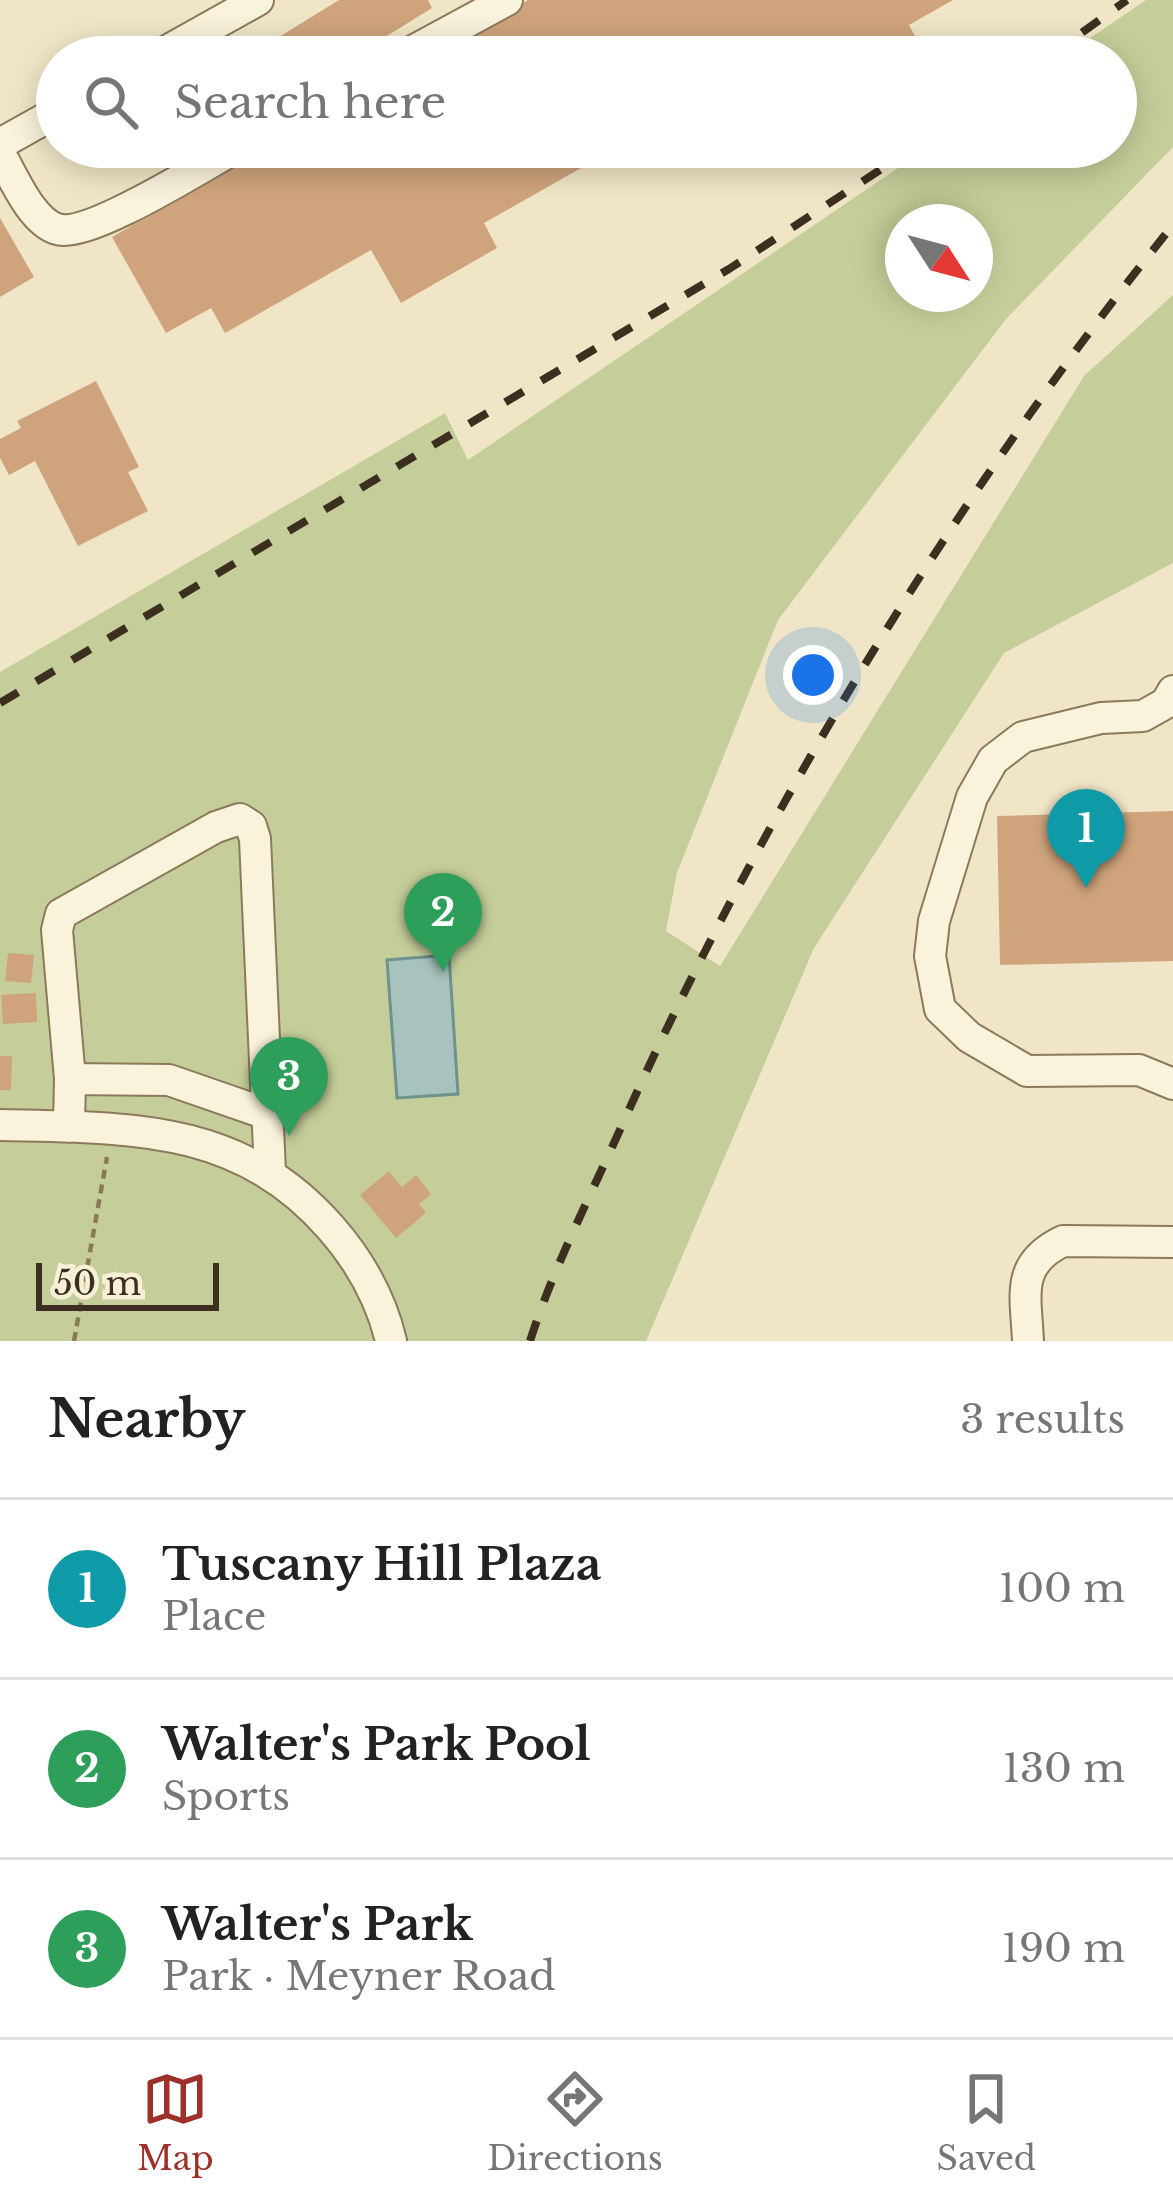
<!DOCTYPE html>
<meta charset="utf-8">
<style>
body{margin:0;font-family:"Libre Baskerville",serif;background:#f2f2f2;color:#222}
.compass{position:absolute;left:885px;top:204px;width:108px;height:108px;border-radius:50%;background:#fff;box-shadow:0 6px 30px #0003;rotate:126deg}
.scale{position:absolute;left:36px;bottom:30px;width:183px;box-sizing:border-box;padding-left:12px;border:6px solid #3c2f1f;border-top:0;font-size:33px;line-height:42px;white-space:nowrap;color:#3c2f1f;-webkit-text-stroke:9px #f7f0d7;paint-order:stroke}
.you{position:absolute;left:813px;top:675px;width:42px;height:42px;margin:-30px;border:9px solid #fff;border-radius:50%;background:#1a73e8;box-shadow:0 0 0 18px #1a73e833}
.badge{display:grid;place-items:center;width:78px;height:78px;border-radius:50%;background:#9d312a;color:#fff;font-size:39px;font-weight:700}
.pin{position:absolute;translate:-50% -99px;filter:drop-shadow(0 3px 6px #0008)}
.pin::after{content:'';position:absolute;top:63px;width:42px;height:36px;background:inherit;clip-path:polygon(0 0,100% 0,50% 100%)}
.list{margin:0;padding:0;list-style:none}
h2{display:flex;justify-content:space-between;align-items:center;height:156px;margin:0;padding:0 48px;font-size:51px}
h2 small{font-size:39px;font-weight:400;color:#767676}
.list li{display:grid;grid-template-columns:78px 1fr auto;gap:36px;align-items:center;box-sizing:border-box;height:180px;padding:0 48px;border-top:3px solid #e0e0e0}
.list b{display:block;font-size:45px;white-space:nowrap}
.list p{margin:0;font-size:39px;white-space:nowrap;color:#767676}
.list em{font-size:39px;font-style:normal;color:#767676}
.icon{flex:none;width:66px;height:66px;fill:none;stroke:currentColor;stroke-width:2;stroke-linecap:round;stroke-linejoin:round}
.map{position:relative;flex:none;width:1173px;height:1341px;overflow:hidden}
.search{position:absolute;background:#fff;box-shadow:0 6px 30px #0003;left:36px;right:36px;top:36px;height:132px;display:flex;align-items:center;gap:30px;box-sizing:border-box;padding:0 42px;border-radius:66px;color:#767676;font-size:45px}
.sheet{height:696px;background:#fff}
nav{display:flex;justify-content:space-around;align-items:center;box-sizing:border-box;height:168px;border-top:3px solid #e0e0e0;background:#fff;font-size:33px;color:#767676}
nav a{display:grid;justify-items:center;gap:6px}
nav .on{color:#9d312a}
.map>svg:first-child{display:block}
</style>
<div class="map">
<svg width="1173" height="1341" viewBox="0 0 1173 1341">
<rect width="100%" height="100%" fill="#f0e6c7"/>
<!-- green -->
<path fill="#c5ce9a" fill-rule="evenodd" d="M1146 0H1173V147L1006 319 778 620 677 873 666 931 720 966 1084 376 1173 295V563L1004 653 814 948 646 1341H0V672L445 413 468 460 929 147H1116V57H1062ZM903 222H975V294H903Z"/>
<!-- water -->
<path fill="#a8c3bd" stroke="#6e928c" stroke-width="3" d="M449 955 458 1094 397 1098 387 960Z"/>
<!-- building -->
<path fill="#cfa47c" d="M339 0H428L432 8 353 57H274L266 45Z
M528 0H953L909 25 921 47 904 57H803L797 45 776 57H428Z
M257 36 270 57H221Z
M135 147H168L143 161Z
M270 147H618L484 223 497 248 401 303 371 250 225 333 211 308 166 333 112 237Z
M0 218 34 277 0 297Z
M96 381 139 467 128 472 148 511 78 546 35 461 9 475 0 458V439L21 428 17 421Z
M1173 811V961L1000 965 997 816Z
M8 953 34 955 31 983 5 981Z
M36 993 37 1022 3 1024 1 995Z
M0 1056H12L11 1090H0Z
M389 1171 402 1187 416 1175 431 1194 419 1204 426 1213 396 1238 360 1195Z"/>
<g fill="none" stroke-linecap="round" stroke-linejoin="round">
<!-- minor casing -->
<g stroke="#8c795b" stroke-width="34">
<path id="minor" d="M156 57 258 0
M402 57 507 0
M0 144 57 112
M0 154C13 176 31 221 57 229 89 239 204 165 237 147
M1173 691 1166 703 1143 716 1101 718 1023 737 993 760 972 797 934 921 930 956 940 1009 969 1037 1027 1071 1139 1070 1173 1084
M70 1079 169 1080 267 1114
M0 1125C128 1128 239 1123 331 1228 359 1260 381 1299 391 1341
M69 1127 70 1079 57 930 61 914 216 827 240 819 251 826 255 839 270 1172
M1028 1341C1026 1295 1015 1264 1063 1241L1173 1242"/>
</g>
<!-- path -->
<path stroke="#8c795b" stroke-width="4.5" stroke-dasharray="9 6" stroke-linecap="butt" d="M74 1341 107 1157"/>
<!-- minor -->
<use href="#minor" stroke="#faf3db" stroke-width="30"/>
<!-- rail -->
<path stroke="#3c2f1f" stroke-width="8" stroke-dasharray="21 21" stroke-linecap="butt" d="M1048 57 1127 0
M0 703 729 269 915 147
M530 1341C554 1266 591 1195 623 1123 762 812 958 491 1173 225"/>
</g>
</svg>
<svg class="compass" viewBox="-18 -18 36 36"><path d="M0-13l5 13h-10z" fill="#e53935"/><path d="M0 13l5-13h-10z" fill="#767676"/></svg>
<div class="scale">50 m</div>
<div class="you"></div>
<div class="pin badge" style="left:1086px;top:888px;background:#0f9aa8">1</div>
<div class="pin badge" style="left:443px;top:972px;background:#2e9e5b">2</div>
<div class="pin badge" style="left:289px;top:1136px;background:#2e9e5b">3</div>
<div class="search"><svg class="icon" aria-label="search" viewBox="0 0 24 24"><circle cx="10" cy="10" r="6"/><path d="M15 15l6 6"/></svg>Search here</div>
</div>
<section class="sheet">
<h2>Nearby<small>3 results</small></h2>
<ul class="list">
<li><span class="badge" style="background:#0f9aa8">1</span><div><b>Tuscany Hill Plaza</b><p>Place</p></div><em>100 m</em></li>
<li><span class="badge" style="background:#2e9e5b">2</span><div><b>Walter's Park Pool</b><p>Sports</p></div><em>130 m</em></li>
<li><span class="badge" style="background:#2e9e5b">3</span><div><b>Walter's Park</b><p>Park · Meyner Road</p></div><em>190 m</em></li>
</ul>
</section>
<nav>
<a class="on"><svg class="icon" aria-label="map" viewBox="0 0 24 24"><path d="M3 6l6-2 6 2 6-2v14l-6 2-6-2-6 2zM9 4v14M15 6v14"/></svg>Map</a>
<a><svg class="icon" aria-label="directions" viewBox="0 0 24 24"><path d="M12 3l9 9-9 9-9-9zM9 14v-3h6M13 9l2 2-2 2"/></svg>Directions</a>
<a><svg class="icon" aria-label="saved" viewBox="0 0 24 24"><path d="M7 4h10v16l-5-4-5 4z"/></svg>Saved</a>
</nav>
